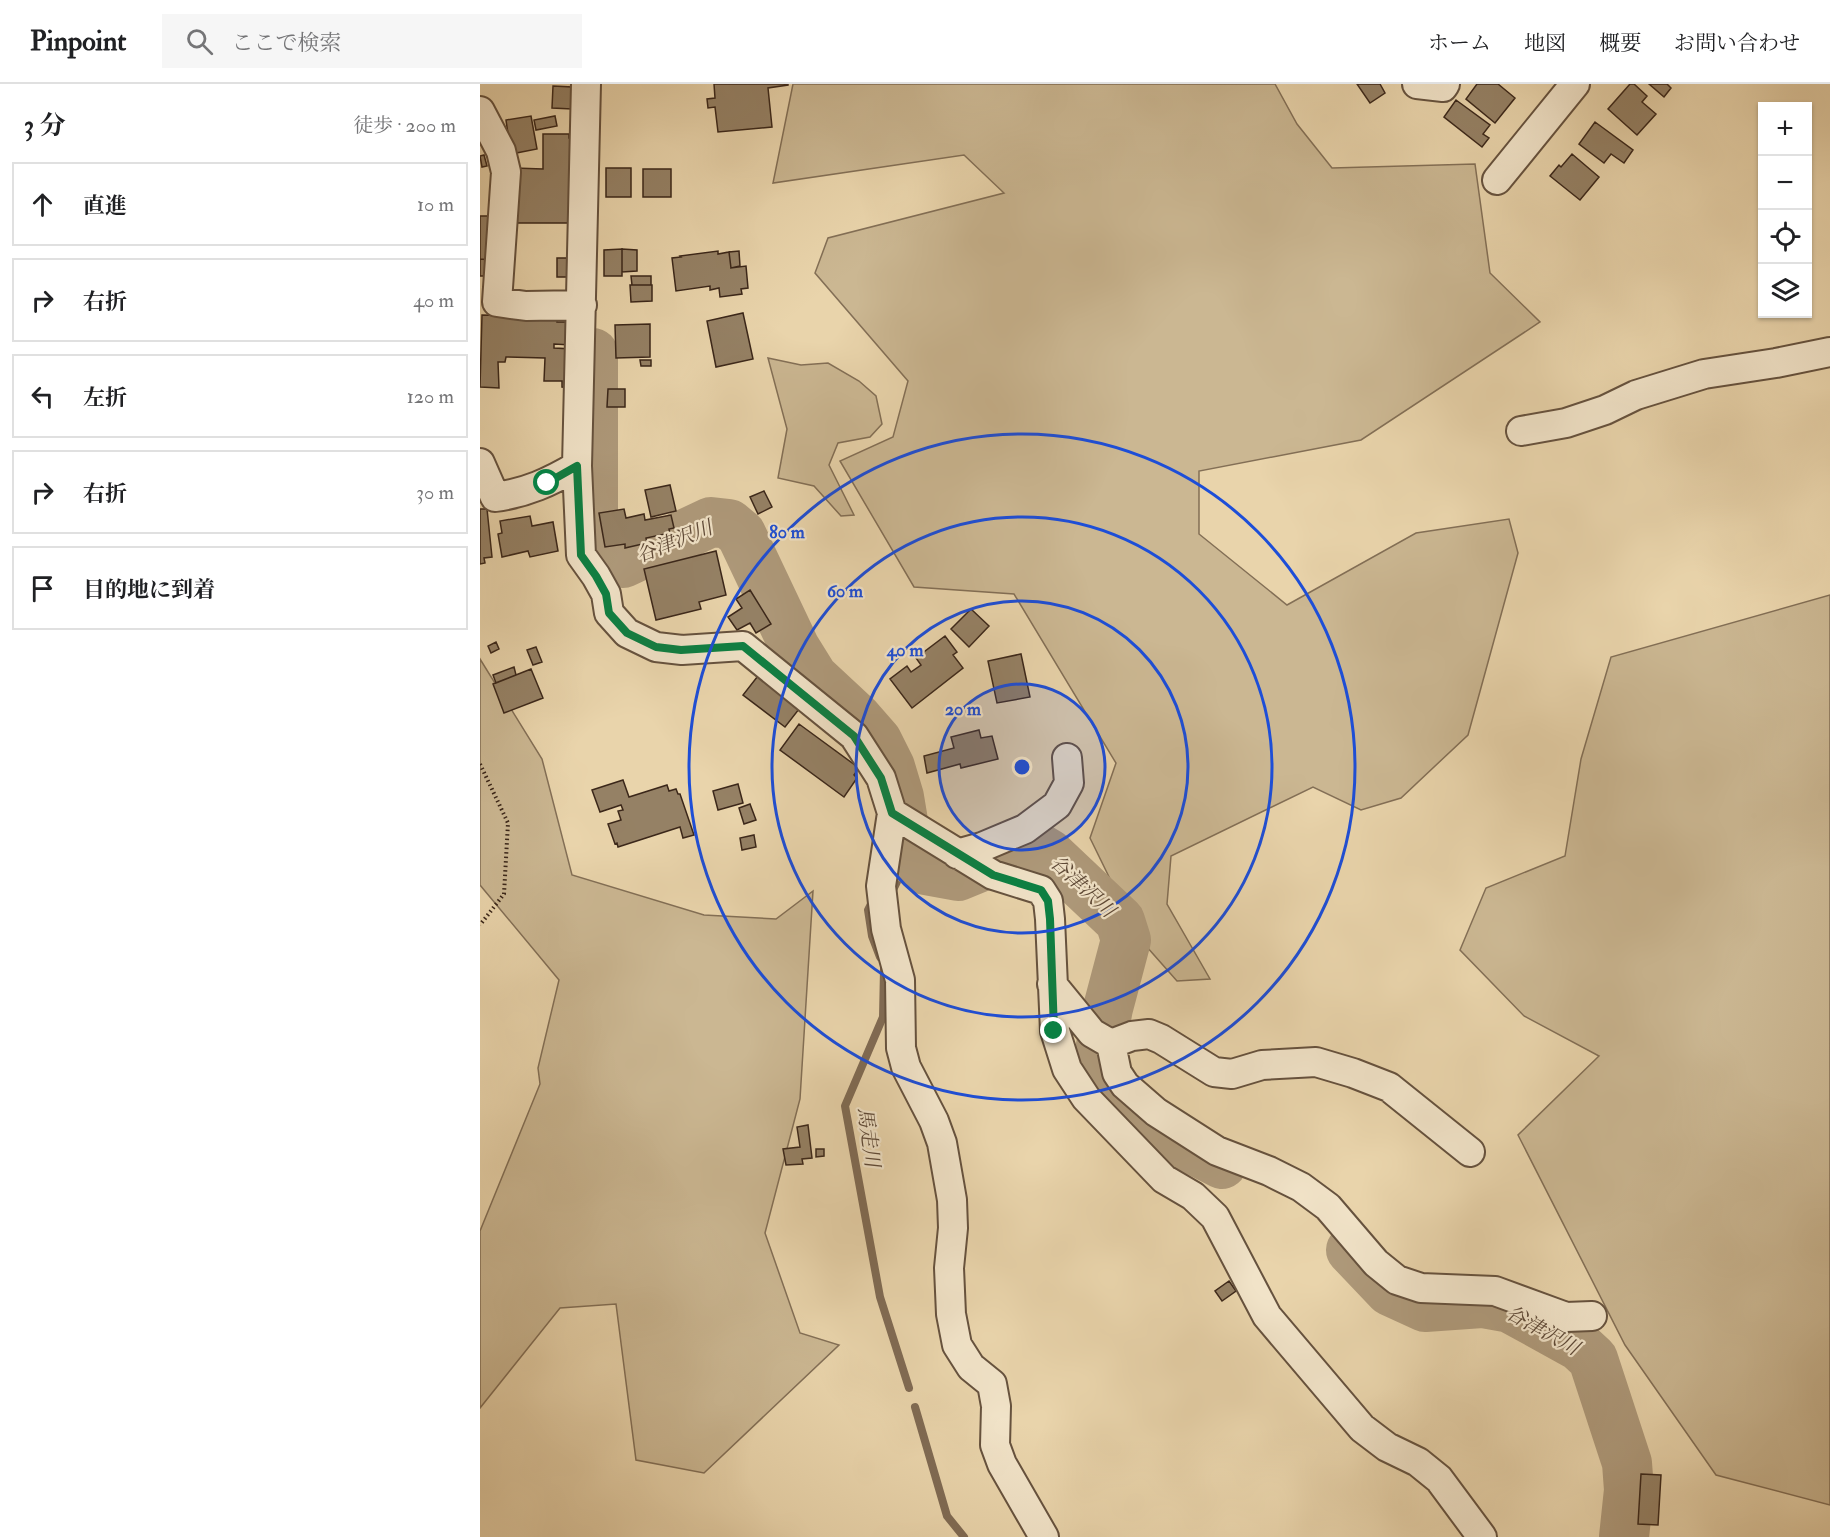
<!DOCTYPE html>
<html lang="ja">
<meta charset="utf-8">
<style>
body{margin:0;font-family:"IM FELL Double Pica","Noto Serif JP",serif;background:#f6f6f6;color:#202124}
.controls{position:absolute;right:18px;top:18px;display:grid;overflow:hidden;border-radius:0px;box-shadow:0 2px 4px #0004}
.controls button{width:54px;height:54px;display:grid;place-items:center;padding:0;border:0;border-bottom:2px solid #e0e0e0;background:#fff;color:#202124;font:30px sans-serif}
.stop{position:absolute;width:18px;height:18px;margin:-14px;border:4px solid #0b8043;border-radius:50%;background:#fff}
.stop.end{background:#0b8043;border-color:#fff;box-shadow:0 2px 6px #0008}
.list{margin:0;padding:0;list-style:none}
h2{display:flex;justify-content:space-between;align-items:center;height:78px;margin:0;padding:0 24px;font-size:26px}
h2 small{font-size:20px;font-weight:400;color:#757577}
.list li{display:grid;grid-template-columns:39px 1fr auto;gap:18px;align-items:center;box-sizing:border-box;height:84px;margin:0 12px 12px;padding:0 12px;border:2px solid #e0e0e0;border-radius:0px}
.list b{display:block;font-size:22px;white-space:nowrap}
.list em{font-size:20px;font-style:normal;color:#757577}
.icon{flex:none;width:33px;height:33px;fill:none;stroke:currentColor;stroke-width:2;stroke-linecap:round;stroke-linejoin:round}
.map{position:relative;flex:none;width:1350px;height:1453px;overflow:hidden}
header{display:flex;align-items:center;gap:36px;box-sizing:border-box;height:84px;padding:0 30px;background:#fff;border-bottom:2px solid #e0e0e0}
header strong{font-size:28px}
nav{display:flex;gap:33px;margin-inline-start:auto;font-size:21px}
.search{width:420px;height:54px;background:#f6f6f6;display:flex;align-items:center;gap:15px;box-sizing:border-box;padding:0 21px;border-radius:0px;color:#757577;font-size:22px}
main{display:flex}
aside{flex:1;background:#fff}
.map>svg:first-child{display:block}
</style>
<header>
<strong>Pinpoint</strong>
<div class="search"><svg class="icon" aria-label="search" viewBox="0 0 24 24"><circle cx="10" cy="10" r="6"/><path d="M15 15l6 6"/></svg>ここで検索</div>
<nav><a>ホーム</a><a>地図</a><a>概要</a><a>お問い合わせ</a></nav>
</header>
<main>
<aside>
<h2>3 分<small>徒歩 · 200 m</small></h2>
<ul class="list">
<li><svg class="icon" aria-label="ahead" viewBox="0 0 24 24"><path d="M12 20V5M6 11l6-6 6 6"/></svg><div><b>直進</b></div><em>10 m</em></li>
<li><svg class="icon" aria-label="right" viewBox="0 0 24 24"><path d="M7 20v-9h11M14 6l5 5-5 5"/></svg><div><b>右折</b></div><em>40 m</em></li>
<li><svg class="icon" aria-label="left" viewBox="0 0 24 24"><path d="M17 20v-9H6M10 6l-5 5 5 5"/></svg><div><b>左折</b></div><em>120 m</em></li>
<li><svg class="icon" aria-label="right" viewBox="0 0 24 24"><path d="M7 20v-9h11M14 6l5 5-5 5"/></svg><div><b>右折</b></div><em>30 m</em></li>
<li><svg class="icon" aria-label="arrive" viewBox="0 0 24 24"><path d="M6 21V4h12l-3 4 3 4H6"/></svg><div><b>目的地に到着</b></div></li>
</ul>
</aside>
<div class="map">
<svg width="1350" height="1453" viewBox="0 0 1350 1453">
<rect width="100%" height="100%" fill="#e9d4ab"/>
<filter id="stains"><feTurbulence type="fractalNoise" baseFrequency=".00333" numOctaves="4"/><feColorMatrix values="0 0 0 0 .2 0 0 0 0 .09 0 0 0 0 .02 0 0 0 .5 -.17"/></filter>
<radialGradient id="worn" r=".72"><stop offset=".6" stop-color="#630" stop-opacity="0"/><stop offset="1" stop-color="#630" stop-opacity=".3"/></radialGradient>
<!-- green -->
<path fill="#cbb792" stroke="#836f56" stroke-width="1.5" d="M313 0H795L817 40 852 84 995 80 1010 189 1060 238 881 356 719 387V450L807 521 936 449 1029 435 1038 469 988 651 921 714 881 726 833 703 691 772 687 820 730 895 697 897 659 854 610 754 636 679 534 510 434 503 360 377 413 353 428 297 335 189 348 154 524 109 484 71 293 99Z
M288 274 321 281 348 279 379 297 396 312 402 340 390 353 358 359 349 381 374 431 361 432 334 402 298 394 307 345Z
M1350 511V1421L1236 1391 1145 1261 1038 1051 1119 972 1044 932 980 866 1006 804 1085 772 1101 675 1131 573Z
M0 575 62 675 92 791 224 831 296 835 333 807 320 1015 285 1149 320 1249 359 1261 224 1389 156 1376 136 1220 80 1224 0 1324V1147L60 1000 58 984 79 896 0 801Z"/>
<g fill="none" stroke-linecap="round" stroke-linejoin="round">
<!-- stream -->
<path stroke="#806b54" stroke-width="8" d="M412 808 429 773
M394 814 388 826 392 852 400 873
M404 885 403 933 365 1022 400 1213 429 1304
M435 1323 467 1432 484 1453"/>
<!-- river -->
<path stroke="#ae997a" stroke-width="50" d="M113 269V434L118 460 129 474 143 479 231 438 249 440 261 450 315 564 333 593 376 633 397 657 410 683 419 713 429 773 445 786 478 792 554 761 569 770 640 837 646 856 628 924 619 972 624 992 647 1019 680 1048 742 1080
M871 1166 910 1207 945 1223 1002 1219 1030 1224 1099 1262 1113 1275 1147 1379 1149 1406 1144 1453"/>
</g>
<!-- building -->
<path fill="#958165" stroke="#3b271a" stroke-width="1.5" d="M234 0H308V1L288 4 292 43 238 48 235 23 228 24 227 15 235 14Z
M877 0H900L905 9 890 19Z
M997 0H1018L1035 14 1015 39 986 15Z
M1150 0H1154L1167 12 1162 18 1176 30 1157 51 1128 25Z
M1169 0H1187L1191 4 1184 13Z
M73 2 92 3V25L72 24Z
M976 16 1010 41 1003 50 1009 54 1002 63 964 33Z
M51 32 57 65 31 70 26 36Z
M75 32 77 42 56 46 54 36Z
M1115 38 1153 66 1144 79 1131 70 1124 79 1099 60Z
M63 50H89V54H92L93 139H31L35 84 63 85Z
M1092 70 1119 93 1100 116 1070 92 1079 81 1081 83Z
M4 71 7 82 2 83 0 72Z
M126 84H151V113H126Z
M163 85H191V113H163Z
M0 132H14L11 176 0 175Z
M142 165 157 166V187L142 188Z
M142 165V192H124V166Z
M238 167V170L249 168 251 184 266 182 268 204 261 205 262 210 240 213 239 204 230 206V202L196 207 192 174 201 173 200 172Z
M259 167 260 182 251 184 249 168Z
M77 174H92V193H77Z
M0 175 11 176 9 192H0Z
M151 192H171V201H152Z
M150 201H172V217L151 218Z
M263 229 273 275 236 283 227 237Z
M2 231 66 233 77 235V238H92L91 261 74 260V264L93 265 92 304 82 303V297H64L65 274 26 273 25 278H18L19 304 0 303Z
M170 240V273L136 274 135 241Z
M160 276H171V282H161Z
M128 305H145V323H127Z
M190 401 196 427 171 433 165 406Z
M284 407 292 423 278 430 270 413Z
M0 425H7L12 473 4 474 5 479 0 480Z
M144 425 146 434 164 430 165 436 191 431 194 444 189 445 190 449 166 454 167 459 145 464V460L125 463 119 429Z
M50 432 52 442 73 438 78 467 50 473 48 467 22 473 18 450 22 449 20 437Z
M236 467 246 511 219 518 221 525 176 536 164 485Z
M270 506 291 540 276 549 270 539 257 546 248 533 262 524 256 515Z
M491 525 509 542 489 563 471 545Z
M465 552 477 568 473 571 483 584 432 624 410 595 427 582 431 588 441 581 436 574Z
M16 558 19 565 11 569 8 562Z
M56 563 62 578 53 581 47 566Z
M541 570 550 613 517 619 508 577Z
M34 583 36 591 16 599 13 591Z
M51 585 63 614 24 629 13 600Z
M281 588 323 620 305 643 263 611Z
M319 640 379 684 374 691 377 694 364 713 300 666Z
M499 646 501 654 512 652 518 675 481 684 480 680 447 689 444 672 474 664 471 653Z
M143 696 149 713 187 701 189 707 196 705 198 710H200L214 751 203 754 200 743 138 763 137 759 135 760 128 740 141 736 138 727 143 726 141 721 120 728 112 706Z
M258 700 263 719 238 726 233 707Z
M270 720 276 736 264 740 259 724Z
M274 751 276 763 262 766 260 754Z
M328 1041 332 1074 322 1075 323 1080 306 1081 303 1065 320 1063 317 1043Z
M336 1065H344V1072L336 1073Z
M749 1197 756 1207 742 1217 735 1207Z
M1161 1390 1181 1391 1178 1441 1158 1440Z"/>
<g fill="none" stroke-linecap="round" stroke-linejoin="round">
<!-- minor casing -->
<g stroke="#66523e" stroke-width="32">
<path id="minor" d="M106 0 97 382 101 471 116 492 126 510 129 529 147 549 176 563 202 566 263 562 374 652 401 694 412 729 513 791 561 806 568 817 570 835 575 947 587 985 606 1014 684 1095 713 1112 735 1133 787 1232 882 1344 907 1363 938 1378 959 1395 1002 1453
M937 0 963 3 965 0
M0 27 21 67 26 88 17 218 46 222 102 221
M1017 96 1095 0
M1041 347 1086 339 1125 326 1156 311 1224 290 1296 279 1350 268
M0 379 15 413C46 409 70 398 97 382
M412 729 401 802 406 845 420 896 421 964 426 983 454 1037 462 1059 472 1116 473 1144 469 1184 471 1230 477 1261 491 1283 512 1300 516 1322 515 1361 522 1380 564 1453
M477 770 502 763 545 745 577 721 589 699 587 674
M572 900 612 949 631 960 652 952 669 950 681 955 734 988 752 990 782 981 836 978 873 989 909 1003 990 1068
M631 960 637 989 645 1001 676 1028 737 1067 789 1087 821 1103 848 1123 896 1179 917 1196 941 1204 1015 1207 1086 1233 1112 1232"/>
</g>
<!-- path -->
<path stroke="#3b271a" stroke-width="4" stroke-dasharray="1.5 3" stroke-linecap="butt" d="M0 680 28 739 24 810 0 841"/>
<!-- minor -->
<use href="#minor" stroke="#f1e3c8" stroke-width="28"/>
</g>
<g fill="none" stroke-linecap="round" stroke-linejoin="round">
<!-- route -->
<path stroke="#0b8043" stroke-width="8" d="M67 399 97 382 101 471 116 492 126 510 129 529 147 549 176 563 201 566 263 562 374 652 401 694 412 729 513 791 561 806 568 817 570 835 574 947"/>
</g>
<!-- distance rings -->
<circle cx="542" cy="683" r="83" fill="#1d4ed8" fill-opacity=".12"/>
<g fill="none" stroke="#1d4ed8" stroke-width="3">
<circle cx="542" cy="683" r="83"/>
<circle cx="542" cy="683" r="166"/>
<circle cx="542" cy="683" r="250"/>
<circle cx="542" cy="683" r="333"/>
</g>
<g text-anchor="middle" stroke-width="4.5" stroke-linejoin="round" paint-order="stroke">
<!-- water labels -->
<g font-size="20" font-style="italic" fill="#5e4937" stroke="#f1e3c8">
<text transform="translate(194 457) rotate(-22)" y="7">谷津沢川</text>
<text transform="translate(603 802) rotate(43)" y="7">谷津沢川</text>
<text transform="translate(389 1053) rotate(82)" y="7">馬走川</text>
<text transform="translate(1063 1246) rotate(29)" y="7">谷津沢川</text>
</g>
</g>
<circle cx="542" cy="683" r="9" fill="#1d4ed8" stroke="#f1e3c8" stroke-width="3"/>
<g font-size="18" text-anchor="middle" font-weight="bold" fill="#1d4ed8" stroke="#f1e3c8" stroke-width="4.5" stroke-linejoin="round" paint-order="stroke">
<text x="307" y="454">80 m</text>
<text x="365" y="513">60 m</text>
<text x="425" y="572">40 m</text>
<text x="483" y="631">20 m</text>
</g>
<rect width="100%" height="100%" filter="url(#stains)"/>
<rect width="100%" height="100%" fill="url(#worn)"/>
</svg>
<div class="controls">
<button>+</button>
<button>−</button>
<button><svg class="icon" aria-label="locate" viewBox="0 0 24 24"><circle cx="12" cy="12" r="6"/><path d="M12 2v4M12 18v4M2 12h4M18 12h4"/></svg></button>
<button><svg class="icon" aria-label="layers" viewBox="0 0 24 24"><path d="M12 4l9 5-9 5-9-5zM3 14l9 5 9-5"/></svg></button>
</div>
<div class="stop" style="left:67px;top:399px"></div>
<div class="stop end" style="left:574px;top:947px"></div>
</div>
</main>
